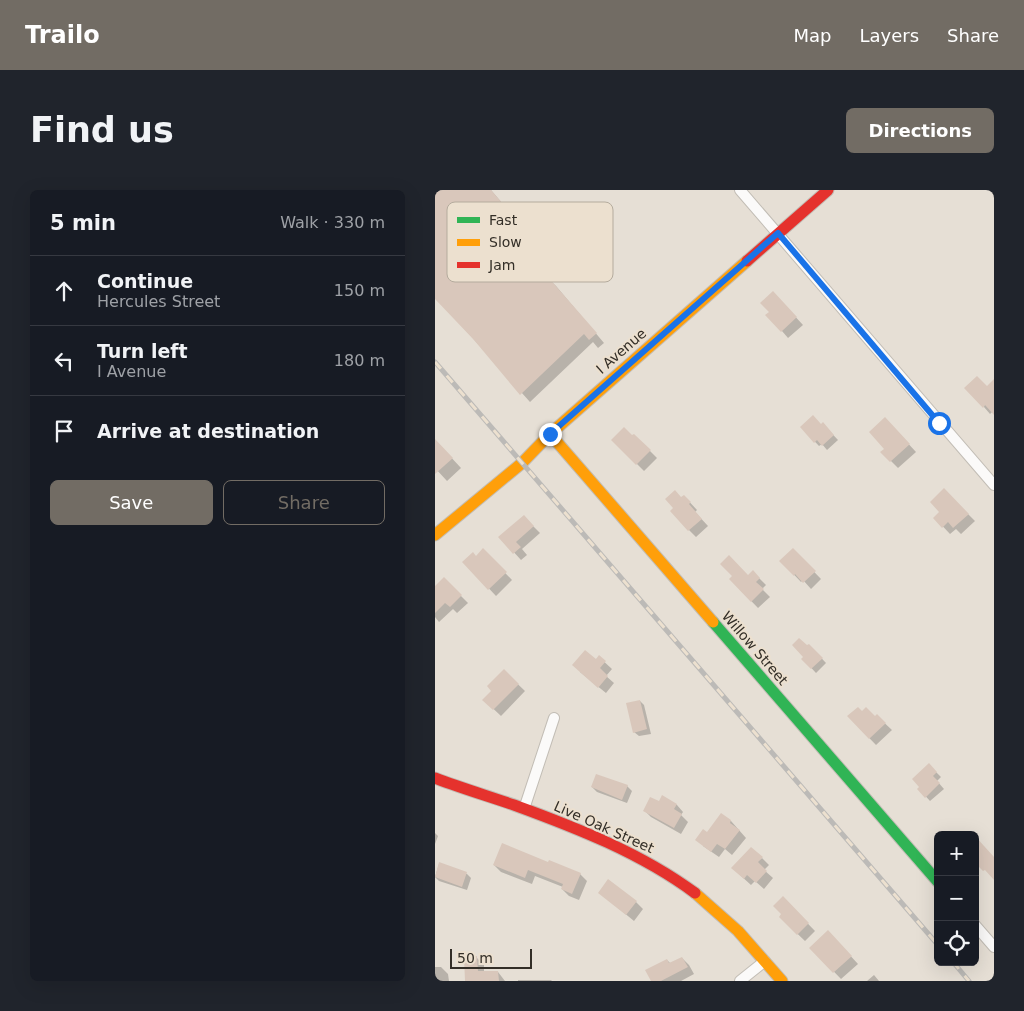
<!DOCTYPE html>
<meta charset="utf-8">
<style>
body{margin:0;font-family:"DejaVu Sans",sans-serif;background:#20242c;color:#f1f3f6}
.controls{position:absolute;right:15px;bottom:15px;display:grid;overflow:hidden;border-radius:8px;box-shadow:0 5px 20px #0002}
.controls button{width:45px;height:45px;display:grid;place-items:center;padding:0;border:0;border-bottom:1px solid #363941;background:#171b24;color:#f1f3f6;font:25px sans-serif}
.scale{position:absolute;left:15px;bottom:12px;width:82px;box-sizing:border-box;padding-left:5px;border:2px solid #332e27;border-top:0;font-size:14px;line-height:18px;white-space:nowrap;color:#332e27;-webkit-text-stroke:4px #ece0cf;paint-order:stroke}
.stop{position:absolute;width:15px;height:15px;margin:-11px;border:4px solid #1a73e8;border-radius:50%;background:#fff}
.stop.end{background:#1a73e8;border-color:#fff;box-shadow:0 1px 5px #0008}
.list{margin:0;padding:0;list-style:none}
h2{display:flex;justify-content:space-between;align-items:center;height:65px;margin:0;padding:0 20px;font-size:21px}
h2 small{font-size:16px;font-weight:400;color:#9ea1a6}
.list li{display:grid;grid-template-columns:32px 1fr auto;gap:15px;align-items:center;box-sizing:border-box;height:70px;padding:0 20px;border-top:1px solid #363941}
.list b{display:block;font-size:19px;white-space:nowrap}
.list p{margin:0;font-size:16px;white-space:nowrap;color:#9ea1a6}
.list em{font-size:16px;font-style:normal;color:#9ea1a6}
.actions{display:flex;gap:10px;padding:15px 20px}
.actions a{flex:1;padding:11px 0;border:1px solid #726c64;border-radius:8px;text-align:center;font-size:18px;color:#726c64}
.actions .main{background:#726c64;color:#fff}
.icon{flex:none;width:28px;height:28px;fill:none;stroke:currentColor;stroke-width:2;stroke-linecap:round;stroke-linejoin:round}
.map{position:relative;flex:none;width:559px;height:791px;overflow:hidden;border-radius:8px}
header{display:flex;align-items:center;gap:30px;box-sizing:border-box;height:70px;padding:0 25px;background:#726c64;color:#fff}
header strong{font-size:24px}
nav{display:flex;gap:28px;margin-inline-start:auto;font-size:18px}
.intro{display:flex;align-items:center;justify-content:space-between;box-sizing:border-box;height:120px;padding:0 30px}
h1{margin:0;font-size:35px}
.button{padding:12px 22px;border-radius:8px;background:#726c64;color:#fff;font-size:18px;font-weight:700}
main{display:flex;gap:30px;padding:0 30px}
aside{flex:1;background:#171b24;border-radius:8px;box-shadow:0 5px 20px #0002}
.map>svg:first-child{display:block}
</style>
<header>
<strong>Trailo</strong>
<nav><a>Map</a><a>Layers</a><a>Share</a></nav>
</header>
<div class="intro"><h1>Find us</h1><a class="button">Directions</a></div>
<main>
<aside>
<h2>5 min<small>Walk · 330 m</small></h2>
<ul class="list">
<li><svg class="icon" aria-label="ahead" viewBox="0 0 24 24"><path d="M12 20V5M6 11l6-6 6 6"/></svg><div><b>Continue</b><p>Hercules Street</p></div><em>150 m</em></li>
<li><svg class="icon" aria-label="left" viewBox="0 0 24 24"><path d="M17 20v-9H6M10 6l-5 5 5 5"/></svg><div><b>Turn left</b><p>I Avenue</p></div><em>180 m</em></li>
<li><svg class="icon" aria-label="arrive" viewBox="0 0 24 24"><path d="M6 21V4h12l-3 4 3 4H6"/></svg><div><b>Arrive at destination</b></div></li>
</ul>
<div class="actions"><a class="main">Save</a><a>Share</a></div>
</aside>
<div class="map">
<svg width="559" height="791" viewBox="0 0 559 791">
<rect width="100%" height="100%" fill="#e6dfd5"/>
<!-- shadow -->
<path fill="#0003" d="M0 0H56L110 63 104 69 107 72 102 78 121 96 169 153 163 158 158 152 95 212 0 106Z
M345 110 368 135 353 148 347 141 335 122Z
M556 194 559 198V223L558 221 555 224 549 217 552 198Z
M388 234 403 250 392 260 387 254 384 256 366 237 386 235Z
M456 235 481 262 463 278 447 262 451 259Z
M199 245 222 268 209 281 178 250 197 247Z
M0 250 26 278 12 291 0 278Z
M509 300 540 331 526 344 521 339 515 344 500 328 506 322Z
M249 306 262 320 260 322 273 336 261 347 254 340 247 309Z
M89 327 105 343 87 359 92 365 86 370 65 347Z
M48 360 77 390 61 406 29 372 41 367Z
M358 360 386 389 376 399 368 390 366 392 346 371Z
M318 382 331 395 327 399 335 407 323 418 295 389 313 386Z
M9 389 33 413 22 423 18 419 4 432 0 427V398Z
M374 455 391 473 381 483 368 469Z
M164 467 177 479 171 486 179 493 171 503 145 482Z
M69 481 90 501 66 526 49 510 58 501Z
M205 511 209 515 216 544 204 546 199 542Z
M427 523 440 528 442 526 457 540 441 555 414 527Z
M494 575 506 587 502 591 509 599 495 611 484 599Z
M192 596 197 601 192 613 162 602 157 597Z
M227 607 242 615 248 622 246 625 253 632 246 644 216 627 209 620 224 613Z
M287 625 296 631 311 648 297 665 290 659 284 667 268 656Z
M0 643 3 646 0 654Z
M327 668 334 675 329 680 338 688 329 699 320 691 316 695 305 685Z
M4 674 32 684 36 688 32 700 4 691 0 687Z
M113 674 145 684 152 691 144 710 134 706 127 699 128 697 100 686 97 694 66 682 59 675Z
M165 703 201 712 208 719 199 731Z
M348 708 380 741 370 751 345 727 348 724Z
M400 749 423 774 406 789 376 758Z
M42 768 49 775V782H63L70 791H31Z
M247 768 254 775 259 784 246 791H217L232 770 236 774Z
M0 777H6L13 784 14 791H0Z
M439 785 444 791H432Z
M83 790H116L117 791H83Z"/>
<!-- building -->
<path fill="#d9c7bb" d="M0 0H56L102 54 97 59 100 63 94 68 111 87 112 86 162 143 154 150 149 144 85 205 39 150 0 109Z
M338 101 362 127 346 142 330 125 334 122 325 113Z
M542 186 552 196 559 189V225L550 215 548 218 529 198Z
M378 225 386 234 388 232 399 245 387 256 382 250 379 253 365 237Z
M450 227 475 254 455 272 445 262 449 259 434 242Z
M189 237 197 245 199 244 216 260 201 275 176 250Z
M0 249 18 268 0 284Z
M509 298 534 324 518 338 513 332 507 338 498 328 504 322 495 312Z
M240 300 246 307 249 305 256 312 254 314 267 329 253 341 235 321 238 318 230 309Z
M89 325 99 336 81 352 86 357 78 364 63 347Z
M48 358 72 382 53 400 27 372 38 362 41 366Z
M358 358 381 381 368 393 360 384 359 386 344 371Z
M294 365 313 385 318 380 325 388 321 392 329 399 316 412 294 389 297 386 285 374Z
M9 387 27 405 15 417 10 413 0 423V396Z
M364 448 372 455 374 454 388 468 376 479 366 469 368 467 357 455Z
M150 460 161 469 164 465 171 471 165 478 173 486 163 498 137 475Z
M69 479 84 494 58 520 47 510 56 501 52 496Z
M205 510 212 539 198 543 191 513Z
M423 517 427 521 431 517 440 526 442 524 451 533 434 549 412 526Z
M494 573 502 582 498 586 505 593 490 608 482 599 484 597 477 589Z
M161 584 193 595 187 610 156 597Z
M227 605 242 614 239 619 247 624 239 638 208 621 215 607 224 611Z
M286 623 296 630 295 633 305 640 290 659 282 654 276 662 260 650 268 639 272 642Z
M540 646 559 667V690L550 680 548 681 540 673Z
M67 653 113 672 114 670 146 683 137 704 126 699 128 694 93 680 90 688 58 675Z
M316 657 328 667 323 672 332 681 321 693 312 685 309 689 296 678Z
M4 672 32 682 27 697 0 687Z
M173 689 202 711 191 725 163 703Z
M348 706 374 733 362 745 344 727 346 724 338 716Z
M393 740 417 766 398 783 374 758Z
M42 766 43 781H63L64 791H30L29 767Z
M247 767 253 777 226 791H216L210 780 232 769 234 773Z"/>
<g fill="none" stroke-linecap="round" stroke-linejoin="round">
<!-- street casing -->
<g stroke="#c2bdb5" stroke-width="12">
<path id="street" d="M305 0 559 295
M89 619 119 528
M540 735 559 757
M305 791 330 771"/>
</g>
<!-- fast casing -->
<g stroke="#c2bdb5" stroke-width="13">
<path id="fast" d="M278 432 503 692"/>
</g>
<!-- slow casing -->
<g stroke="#c2bdb5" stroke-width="13">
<path id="slow" d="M115 244 278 432
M0 345 87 273 115 244 312 71
M260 703 303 741 347 791"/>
</g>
<!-- jam casing -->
<g stroke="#c2bdb5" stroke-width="13">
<path id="jam" d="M312 71 393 0
M0 588C26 598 53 606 79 615 142 638 206 663 260 703"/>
</g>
<!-- street -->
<use href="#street" stroke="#fbfaf9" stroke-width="10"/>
<!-- fast -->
<use href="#fast" stroke="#30b455" stroke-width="11"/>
<!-- slow -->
<use href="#slow" stroke="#ff9f0a" stroke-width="11"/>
<!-- jam -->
<use href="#jam" stroke="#e5322d" stroke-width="11"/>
<!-- rail casing -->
<g stroke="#bcbab7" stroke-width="5">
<path id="rail" d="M0 172 503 755
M518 772 534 791"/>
</g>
<!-- rail -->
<use href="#rail" stroke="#ece0cf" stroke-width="3" stroke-dasharray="9" stroke-linecap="butt"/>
</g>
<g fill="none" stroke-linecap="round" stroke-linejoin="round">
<!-- route -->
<path stroke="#1a73e8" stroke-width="6" d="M115 244 343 43 504 233"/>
</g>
<g text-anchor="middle" stroke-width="4" stroke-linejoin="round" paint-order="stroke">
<!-- street labels -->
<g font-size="14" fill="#332e27" stroke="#ece0cf">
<text transform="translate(186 161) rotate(-41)" y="5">I Avenue</text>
<text transform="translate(320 458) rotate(49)" y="5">Willow Street</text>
<text transform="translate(169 637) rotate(24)" y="5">Live Oak Street</text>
</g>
</g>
<!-- legend -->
<rect x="12" y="12" width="166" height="80" rx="8" fill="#ece0cf" stroke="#b4ab9d" stroke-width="1"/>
<rect x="22" y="27" width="23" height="6" fill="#30b455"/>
<rect x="22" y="49" width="23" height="7" fill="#ff9f0a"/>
<rect x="22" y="72" width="23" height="6" fill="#e5322d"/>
<g font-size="14" fill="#332e27">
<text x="54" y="35">Fast</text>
<text x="54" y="57">Slow</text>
<text x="54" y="80">Jam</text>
</g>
</svg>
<div class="controls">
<button>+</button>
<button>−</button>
<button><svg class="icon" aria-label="locate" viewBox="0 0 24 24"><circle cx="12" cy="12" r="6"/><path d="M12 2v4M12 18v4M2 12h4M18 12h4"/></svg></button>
</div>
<div class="scale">50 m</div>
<div class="stop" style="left:504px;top:233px"></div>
<div class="stop end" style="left:115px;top:244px"></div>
</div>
</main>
